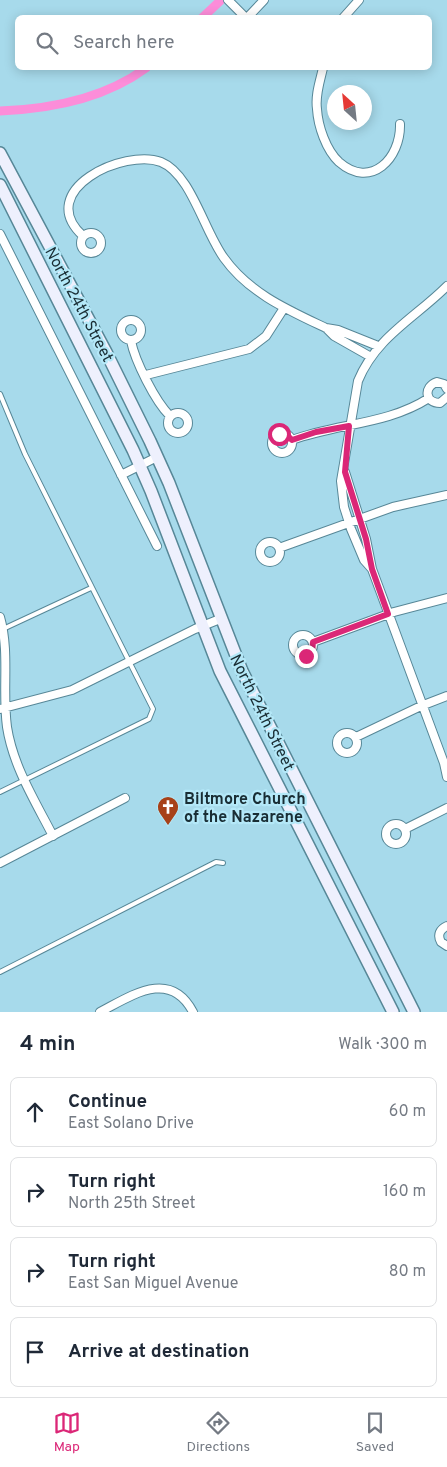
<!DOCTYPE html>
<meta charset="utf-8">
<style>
body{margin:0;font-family:Overpass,sans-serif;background:#f6f6f7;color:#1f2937}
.compass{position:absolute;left:327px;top:85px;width:45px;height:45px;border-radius:50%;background:#fff;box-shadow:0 2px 12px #0003;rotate:333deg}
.stop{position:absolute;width:15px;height:15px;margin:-11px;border:4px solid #db2777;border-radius:50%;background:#fff}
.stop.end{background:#db2777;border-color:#fff;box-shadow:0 1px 5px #0008}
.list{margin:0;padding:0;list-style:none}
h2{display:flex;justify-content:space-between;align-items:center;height:65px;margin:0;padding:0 20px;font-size:21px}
h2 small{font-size:16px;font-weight:400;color:#747a83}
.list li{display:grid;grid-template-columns:32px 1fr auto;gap:15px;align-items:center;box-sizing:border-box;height:70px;margin:0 10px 10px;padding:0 10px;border:1px solid #e0e1e3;border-radius:8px}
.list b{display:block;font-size:19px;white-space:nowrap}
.list p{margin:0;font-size:16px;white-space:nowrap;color:#747a83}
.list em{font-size:16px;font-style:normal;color:#747a83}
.icon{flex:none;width:28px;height:28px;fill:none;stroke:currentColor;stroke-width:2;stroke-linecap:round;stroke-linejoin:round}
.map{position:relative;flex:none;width:447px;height:1012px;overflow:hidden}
.search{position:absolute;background:#fff;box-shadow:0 2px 12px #0003;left:15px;right:15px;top:15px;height:55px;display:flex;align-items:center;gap:12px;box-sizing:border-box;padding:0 18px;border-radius:8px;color:#747a83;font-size:19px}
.sheet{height:385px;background:#fff}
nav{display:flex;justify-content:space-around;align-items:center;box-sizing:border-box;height:70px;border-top:1px solid #e0e1e3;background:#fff;font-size:14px;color:#747a83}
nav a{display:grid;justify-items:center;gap:2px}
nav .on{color:#db2777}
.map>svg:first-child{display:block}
</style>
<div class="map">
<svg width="447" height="1012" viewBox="0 0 447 1012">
<rect width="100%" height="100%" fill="#a7daeb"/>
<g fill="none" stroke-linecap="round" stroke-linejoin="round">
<!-- canal -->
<path stroke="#fc8dd9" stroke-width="9" d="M202 18 220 1
M0 111C51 109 104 99 146 68"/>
<!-- lane casing -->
<g stroke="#578797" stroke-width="6">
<path id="lane" d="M0 394 25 454 153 709 149 719 0 792
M3 629 91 588
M0 972 216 862 223 863"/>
</g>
<!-- street casing -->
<g stroke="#578797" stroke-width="10">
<path id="street" d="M228 0 246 18
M247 18 264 0
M343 18 359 0
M323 68C320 81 315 95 317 109 318 126 326 150 339 162 371 190 401 158 400 124
M81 243a10 10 0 1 1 20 0a10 10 0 1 1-20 0Z
M0 234 157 546
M83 236C33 190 125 148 161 162 191 174 204 231 224 258 249 293 288 310 326 328L334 336 371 357
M121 330a10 10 0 1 1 20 0a10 10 0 1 1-20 0Z
M326 328 338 330 378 346
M131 341C135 361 155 401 170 416
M146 375 249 349 266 336 284 308
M447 389 444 384 437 382C423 387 425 403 440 403L447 397
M168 423a10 10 0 1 1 20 0a10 10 0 1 1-20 0Z
M272 443a10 10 0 1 1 20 0a10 10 0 1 1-20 0Z
M292 440C338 423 387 425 429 398
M345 472 366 539 372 569 444 763 447 777
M121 475 157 457
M260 552a10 10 0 1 1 20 0a10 10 0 1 1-20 0Z
M279 548 393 507 447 495
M372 569 364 560 351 529 344 507 341 481 358 381C376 337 415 318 447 286
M0 617C10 652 2 691 7 727 13 766 35 801 53 836
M293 645a10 10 0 1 1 20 0a10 10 0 1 1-20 0Z
M313 642 394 612 447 598
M0 709 72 690 195 629 220 619
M337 743a10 10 0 1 1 20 0a10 10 0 1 1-20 0Z
M356 737 421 706 447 696
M386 834a10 10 0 1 1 20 0a10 10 0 1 1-20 0Z
M405 829 447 808
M0 863 125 798
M447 926C440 929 437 935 441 942L447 946
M100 1012C131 996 170 968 193 1012"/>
</g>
<!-- secondary casing -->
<g stroke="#578797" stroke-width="14">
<path id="secondary" d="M0 153 106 352 150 441 169 483 242 671 414 1012
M0 185 133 450 151 491 220 671 393 1012"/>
</g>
<!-- lane -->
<use href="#lane" stroke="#fff" stroke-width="4"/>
<!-- street -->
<use href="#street" stroke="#fff" stroke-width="8"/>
<!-- secondary -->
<use href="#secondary" stroke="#eef0fd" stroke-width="11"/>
</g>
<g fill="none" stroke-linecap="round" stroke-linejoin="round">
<!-- route -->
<path stroke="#db2777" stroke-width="6" d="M279 434 285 433 292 440 316 432 349 426 345 472 366 539 372 569 388 614 313 642 312 652 306 656"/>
</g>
<!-- icons -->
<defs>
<g id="church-pin" transform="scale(1.125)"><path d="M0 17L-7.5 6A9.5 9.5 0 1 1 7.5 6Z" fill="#a74118" stroke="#b4e8f8"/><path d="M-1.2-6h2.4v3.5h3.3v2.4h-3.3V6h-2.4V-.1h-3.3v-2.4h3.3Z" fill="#fff"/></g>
</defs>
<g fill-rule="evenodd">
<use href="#church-pin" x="168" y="807"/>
</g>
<g text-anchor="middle" stroke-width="4.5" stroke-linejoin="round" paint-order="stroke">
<!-- street labels -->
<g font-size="16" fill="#192d34" stroke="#b4e8f8">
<text transform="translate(80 304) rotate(62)" y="6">North 24th Street</text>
<text transform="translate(263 712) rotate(64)" y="6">North 24th Street</text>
</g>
<!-- poi labels -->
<g font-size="16" font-weight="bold" fill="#192d34" stroke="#b4e8f8" text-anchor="start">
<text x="184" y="804">Biltmore Church<tspan x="184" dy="18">of the Nazarene</tspan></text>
</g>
</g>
</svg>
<svg class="compass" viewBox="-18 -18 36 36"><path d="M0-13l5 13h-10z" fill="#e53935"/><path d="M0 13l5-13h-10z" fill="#747a83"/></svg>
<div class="stop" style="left:279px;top:434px"></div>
<div class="stop end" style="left:306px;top:656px"></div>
<div class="search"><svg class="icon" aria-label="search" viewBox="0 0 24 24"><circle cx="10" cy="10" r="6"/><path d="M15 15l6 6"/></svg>Search here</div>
</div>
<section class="sheet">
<h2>4 min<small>Walk · 300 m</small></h2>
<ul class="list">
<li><svg class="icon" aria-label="ahead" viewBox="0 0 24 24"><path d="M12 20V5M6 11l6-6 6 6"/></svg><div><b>Continue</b><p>East Solano Drive</p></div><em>60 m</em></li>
<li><svg class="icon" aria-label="right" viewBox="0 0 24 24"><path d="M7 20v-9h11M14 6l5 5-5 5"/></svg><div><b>Turn right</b><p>North 25th Street</p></div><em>160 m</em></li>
<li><svg class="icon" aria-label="right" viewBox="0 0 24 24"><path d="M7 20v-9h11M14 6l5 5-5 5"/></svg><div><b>Turn right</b><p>East San Miguel Avenue</p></div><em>80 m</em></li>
<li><svg class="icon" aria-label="arrive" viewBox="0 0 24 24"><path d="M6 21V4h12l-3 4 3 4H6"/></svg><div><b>Arrive at destination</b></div></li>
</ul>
</section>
<nav>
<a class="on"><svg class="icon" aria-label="map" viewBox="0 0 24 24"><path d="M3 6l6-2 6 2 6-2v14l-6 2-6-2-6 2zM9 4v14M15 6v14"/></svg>Map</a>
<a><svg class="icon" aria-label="directions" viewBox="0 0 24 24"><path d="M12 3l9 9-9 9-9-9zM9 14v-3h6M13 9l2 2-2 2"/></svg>Directions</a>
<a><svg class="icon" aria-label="saved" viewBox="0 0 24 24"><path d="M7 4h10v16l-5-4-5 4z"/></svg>Saved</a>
</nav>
